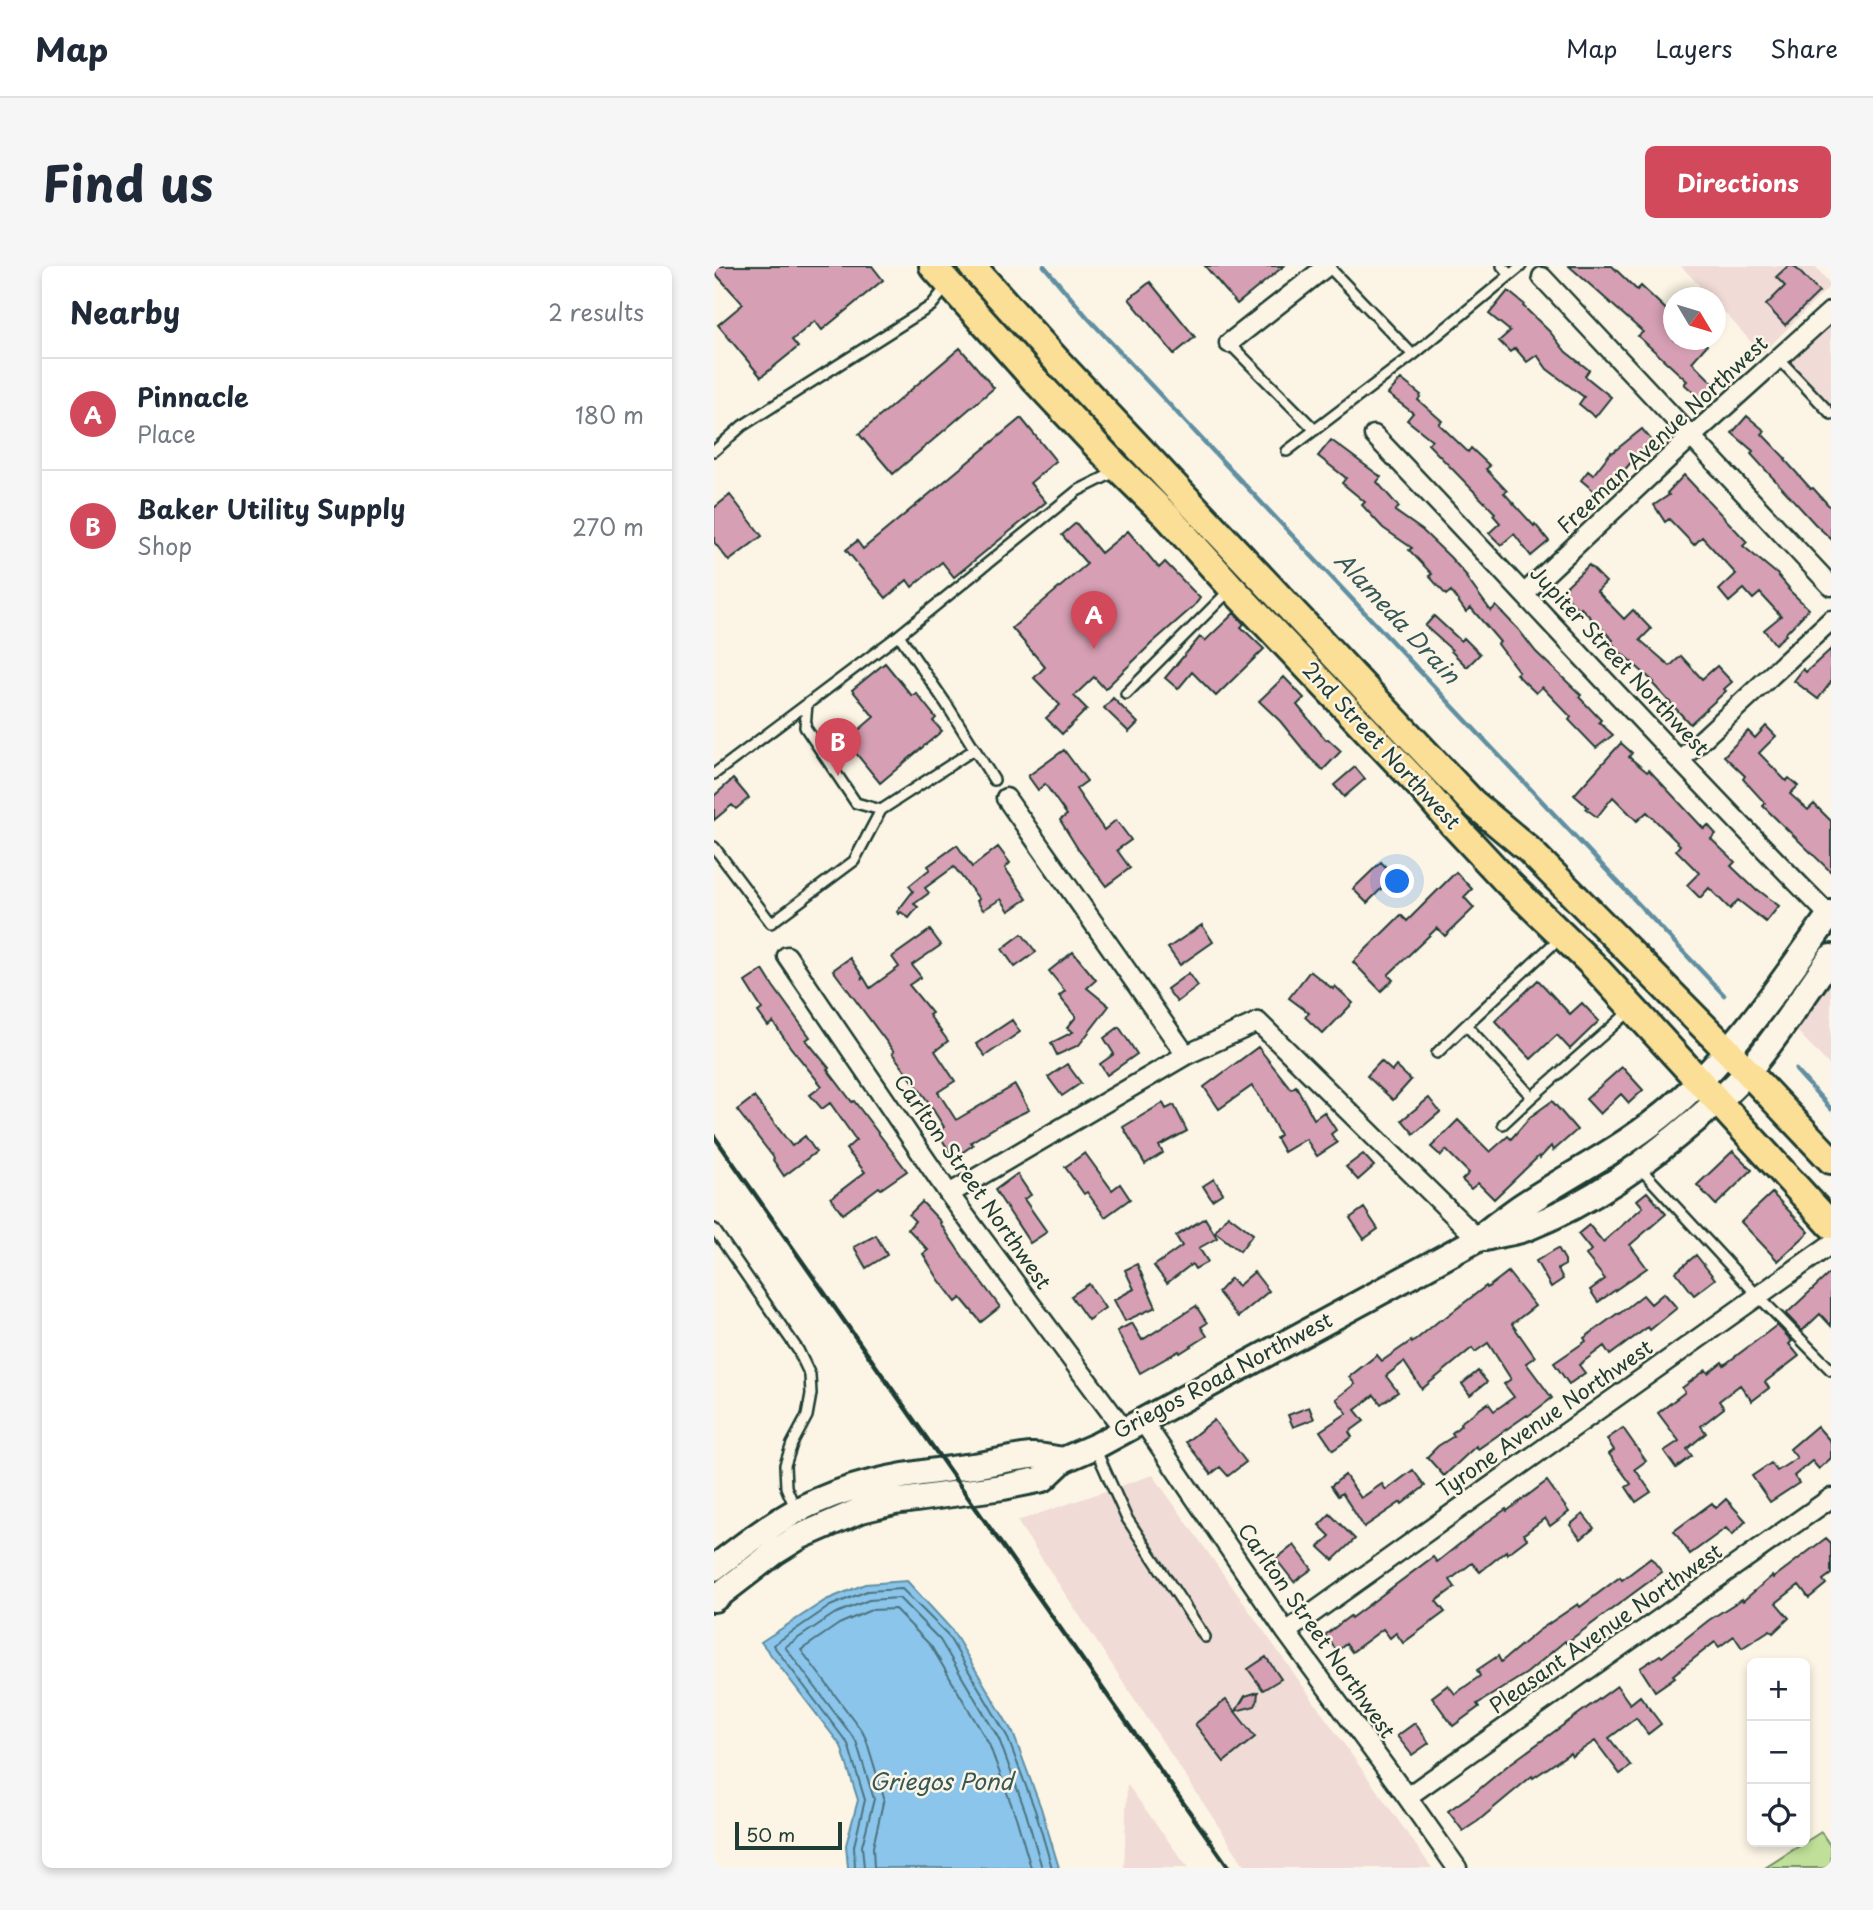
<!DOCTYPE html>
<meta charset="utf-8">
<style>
body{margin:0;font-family:"Playpen Sans",sans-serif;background:#f6f6f7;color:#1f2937}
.controls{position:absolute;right:21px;bottom:21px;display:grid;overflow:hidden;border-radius:10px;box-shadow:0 4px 10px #0003}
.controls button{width:63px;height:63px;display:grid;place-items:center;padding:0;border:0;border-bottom:2px solid #e0e1e3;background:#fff;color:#1f2937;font:35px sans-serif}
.compass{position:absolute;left:949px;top:21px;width:63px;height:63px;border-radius:50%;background:#fff;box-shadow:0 4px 10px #0003;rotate:128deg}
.scale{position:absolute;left:21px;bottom:18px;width:107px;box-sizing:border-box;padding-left:7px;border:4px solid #1f3d34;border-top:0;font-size:19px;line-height:24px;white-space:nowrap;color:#1f3d34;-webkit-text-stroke:5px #fcf5e5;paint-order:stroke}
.you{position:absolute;left:684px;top:616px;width:24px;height:24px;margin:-18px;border:5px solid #fff;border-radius:50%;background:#1a73e8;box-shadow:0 0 0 10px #1a73e833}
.badge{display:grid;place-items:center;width:46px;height:46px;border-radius:50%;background:#d1495b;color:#fff;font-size:23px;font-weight:700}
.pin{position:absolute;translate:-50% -58px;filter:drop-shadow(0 2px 4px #0008)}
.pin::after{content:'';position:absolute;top:37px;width:24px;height:21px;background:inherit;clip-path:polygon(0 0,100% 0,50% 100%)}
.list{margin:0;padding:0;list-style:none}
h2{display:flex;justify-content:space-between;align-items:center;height:91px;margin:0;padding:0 28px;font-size:30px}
h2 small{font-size:23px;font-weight:400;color:#747a83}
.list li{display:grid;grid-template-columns:46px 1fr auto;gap:21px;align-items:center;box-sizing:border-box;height:112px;padding:0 28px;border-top:2px solid #e0e1e3}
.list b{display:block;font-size:26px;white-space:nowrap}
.list p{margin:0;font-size:23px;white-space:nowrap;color:#747a83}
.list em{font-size:23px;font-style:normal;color:#747a83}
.icon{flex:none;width:38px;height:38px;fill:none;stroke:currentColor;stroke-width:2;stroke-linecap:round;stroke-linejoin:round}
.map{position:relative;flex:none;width:1117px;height:1602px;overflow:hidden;border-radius:10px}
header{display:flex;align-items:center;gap:42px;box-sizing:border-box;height:98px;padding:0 35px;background:#fff;border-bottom:2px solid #e0e1e3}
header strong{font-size:33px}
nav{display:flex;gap:38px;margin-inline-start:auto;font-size:24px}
.intro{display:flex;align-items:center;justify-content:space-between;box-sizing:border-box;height:168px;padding:0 42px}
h1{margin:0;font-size:49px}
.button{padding:18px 32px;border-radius:10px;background:#d1495b;color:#fff;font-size:24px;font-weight:700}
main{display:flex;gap:42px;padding:0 42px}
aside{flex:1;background:#fff;border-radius:10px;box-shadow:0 4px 10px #0003}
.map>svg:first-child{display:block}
</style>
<header>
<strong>Map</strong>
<nav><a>Map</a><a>Layers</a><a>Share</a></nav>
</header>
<div class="intro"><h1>Find us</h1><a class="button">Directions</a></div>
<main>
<aside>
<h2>Nearby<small>2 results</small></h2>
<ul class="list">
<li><span class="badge">A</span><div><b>Pinnacle</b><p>Place</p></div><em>180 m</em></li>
<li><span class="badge">B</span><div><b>Baker Utility Supply</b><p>Shop</p></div><em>270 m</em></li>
</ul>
</aside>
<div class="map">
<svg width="1117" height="1602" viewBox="0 0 1117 1602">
<rect width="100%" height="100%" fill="#fcf5e5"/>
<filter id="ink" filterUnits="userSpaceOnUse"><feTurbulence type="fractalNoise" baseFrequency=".0143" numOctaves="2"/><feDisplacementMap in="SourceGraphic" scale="14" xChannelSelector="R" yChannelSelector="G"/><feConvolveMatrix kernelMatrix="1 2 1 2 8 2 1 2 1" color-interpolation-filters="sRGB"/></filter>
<g filter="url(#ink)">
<!-- built -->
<path fill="#f1dbd6" d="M967 0H1101L1117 19 1048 88 1002 37 1001 32 996 31Z
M1117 59V141L1075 98Z
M1117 715V801L1083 765Z
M439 1209 718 1602H532L303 1255Z
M413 1518 474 1602H410Z"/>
<!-- green -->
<path fill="#c0e099" stroke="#708e66" stroke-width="2" d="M1107 1566 1117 1581V1602H1051Z"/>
<!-- water -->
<path fill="#8cc5eb" stroke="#608fa2" stroke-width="2" d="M193 1315 238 1364 299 1467 327 1542 345 1602H134L132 1579 144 1534 127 1480 47 1376 112 1334 151 1318Z"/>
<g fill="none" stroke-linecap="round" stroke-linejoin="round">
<!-- shore -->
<path stroke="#4b737d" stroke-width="2" d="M141 1602 140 1580 151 1534 134 1478 59 1379 116 1340 153 1325 188 1323 233 1368 293 1470 321 1544 338 1602
M150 1602 148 1580 160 1533 142 1475 71 1381 120 1348 155 1334 185 1332 226 1374 285 1473 312 1547 328 1602
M160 1602 159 1581 170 1532 152 1473 148 1465 87 1384 125 1358 157 1344 181 1343 217 1380 275 1478 302 1551 317 1602"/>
<!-- stream -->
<path stroke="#608fa2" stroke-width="4.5" d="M330 0 374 52 1010 729
M1082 804 1117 843"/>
</g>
<!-- building -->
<path fill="#d69fb3" stroke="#1f3d34" stroke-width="2" d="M0 0H158L169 14 108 64 101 55 78 74 84 81 47 111 4 59 29 38 0 6Z
M491 0H570L523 38Z
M855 0H898L923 24 927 20 960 51V74H987L993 79 978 96 1001 119 987 133 970 118 973 115 924 70 929 66Z
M1074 0H1080L1105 26 1071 59 1052 39 1071 20 1062 11Z
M436 16 481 71 460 88 415 33Z
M794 25 810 38 809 40 836 66 852 86 875 104 871 110 897 131 881 151 865 138 870 131 833 103 823 89 813 96 801 82 796 86 785 75 796 65 775 48Z
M246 82 280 122 179 208 145 168Z
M687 113 707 129 704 134 728 155 725 158 754 186 757 182 776 200 772 203 793 225 790 227 820 260 821 258 835 275 817 290 800 268 787 279 775 267 786 257 779 249 781 247 714 178 718 174 693 154 699 147 674 128Z
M1033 150 1051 165 1048 168 1072 193 1071 194 1097 223 1099 222 1117 242V273L1101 258 1037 188 1039 185 1018 167Z
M307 152 342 195 316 217 332 236 240 311 228 296 198 321 193 314 172 332 132 284 143 275 149 283Z
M928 163 940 177 918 195 905 211 902 209 886 230 867 214 874 205 879 209 897 186 898 187Z
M617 174 667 211 663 216 685 241 681 245 708 264 736 291 753 310 752 311 777 345 782 340 804 363 822 386 867 429 865 431 887 454 885 456 899 469 882 482 855 454 857 451 828 421 822 427 802 408 805 406 784 378 786 376 757 342 752 346 737 325 732 329 715 310 718 308 695 284 698 282 669 262 648 239 651 236 628 217 632 212 604 190Z
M970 209 1033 276 1029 280 1063 308 1075 322 1074 323 1095 343 1071 368 1072 369 1061 378 1050 364 1067 350 1046 327 1039 333 1030 323 1015 336 1005 324 1022 308 988 271 980 279 955 253 951 256 940 239 955 229 953 227Z
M16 229 48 270 15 295 0 276V242Z
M362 257 387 287 414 265 445 302 451 296 486 332 480 340 438 377 391 423 380 411 360 430 373 443 348 468 332 452 346 439 320 412 331 401 298 362 373 298 348 269Z
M875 299 892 316 883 325 910 353 919 344 937 363 926 374 956 400 967 390 988 413 1003 400 1018 416 1010 423 1012 425 976 458 938 417 940 416 906 386 897 376 899 374 867 342 865 344 847 325Z
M520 347 530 358 527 361 550 383 502 430 478 406 464 423 451 412 486 371 491 375Z
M720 350 747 375 750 372 766 388 753 401 737 385 738 384 711 360Z
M1117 383V416L1104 433 1080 415 1089 403 1092 406Z
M171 397 198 430 202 427 222 452 219 455 228 465 166 517 132 475 160 451 138 424Z
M570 411 590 432 583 439 612 474 614 473 627 485 609 504 597 493 566 455 545 435Z
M399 432 424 457 415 466 390 442Z
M1052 460 1062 470 1045 487 1072 515 1075 512 1084 520 1076 528 1094 544 1100 538 1117 555V606L1049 540 1051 537 1029 513 1031 510 1010 490 1034 465 1041 472Z
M907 477 918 487 915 491 933 506 935 504 990 563 994 559 1002 568 997 573 1021 596 1017 600 1042 624 1043 623 1065 640 1052 656 1024 634 1016 643 995 622 986 632 973 619 985 607 962 584 966 579 933 546 923 555 899 531 883 551 872 543 874 541 860 529Z
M350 484 373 515 362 523 390 564 402 554 417 574 403 584 416 602 392 620 364 583 346 554 353 549 331 518 324 524 314 510Z
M641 501 651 513 630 531 620 519Z
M19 513 35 532 22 543 18 539 0 554V530Z
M243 579 258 601 284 581 296 597 291 602 313 633 295 645 287 633 269 644 263 635 265 633 240 601 211 622 215 627 200 638 204 641 195 652 187 646 185 648 183 646 199 625 195 620 216 603 214 600Z
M667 596 680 610 653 637 639 623Z
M742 606 758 623 750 631 760 642 731 670 723 662 674 709 679 714 667 725 639 696 687 649 693 655Z
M488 659 499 676 466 699 454 682Z
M216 664 227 679 198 699 207 711 195 719 218 747 215 749 234 775 221 785 241 815 224 826 242 854 301 819 315 844 290 856 257 876 259 879 240 892 223 866 230 861 213 834 178 787 180 786 119 704 136 692 149 711 147 713 150 712 156 722 185 701 178 691Z
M308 668 322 686 301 701 288 683Z
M359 686 382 714 373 722 395 740 365 779 343 789 337 777 359 766 353 762 362 751 345 730 351 725 335 705Z
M49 704 59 720 96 771 92 774 115 802 113 803 138 836 140 835 193 905 167 923 165 921 129 948 117 932 151 906 132 883 142 874 116 837 108 843 96 829 108 820 77 782 59 756 54 760 44 746 48 743 31 716Z
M596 705 619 723 621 720 639 737 609 768 591 751 595 747 575 732Z
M475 707 484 720 463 736 453 723Z
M824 714 856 748 868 737 885 755 856 783 843 769 817 793 781 755Z
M298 754 306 766 271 790 262 778Z
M405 761 423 788 393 809 386 798 400 788 390 772Z
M544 781 577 823 582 820 600 853 610 846 622 864 617 868 623 877 603 890 592 873 570 886 562 872 566 869 546 831 538 820 505 843 490 821Z
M667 795 678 805 682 800 697 814 679 834 653 810Z
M353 798 367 817 348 830 334 811Z
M908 801 929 824 915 837 907 828 886 848 872 833Z
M40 831 78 880 91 870 102 886 70 910 59 894 60 892 23 844Z
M715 832 726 846 700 868 688 854Z
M838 835 863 864 839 885 837 880 826 892 825 890 780 933 764 917 757 923 748 914 755 907 732 884 727 890 717 881 744 854 776 886 794 870 797 873 816 851Z
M449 837 452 843 460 839 473 865 445 880 449 887 431 898 409 861Z
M1019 885 1038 904 1002 939 983 919Z
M371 887 398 924 406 918 416 933 391 951 373 926 370 928 351 901Z
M649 888 660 900 644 914 632 901Z
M303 908 317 929 310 933 333 966 316 977 281 924Z
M500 913 509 927 498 934 489 920Z
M933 926 952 948 916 979 933 1002 884 1036 876 1024 891 1013 872 989 877 984 864 968 875 959 889 976 929 941 923 934Z
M1058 927 1095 966 1064 995 1027 956Z
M208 936 227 956 226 957 251 994 286 1041 267 1056 247 1032 242 1036 225 1014 209 988 214 984 194 963 201 955 195 949Z
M650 942 664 963 650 973 636 952Z
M514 949 539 968 526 985 501 966Z
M491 952 503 972 485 982 494 996 481 1003 478 998 453 1017 440 1000 468 980 462 970Z
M162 969 173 989 152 1002 140 981Z
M844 982 851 994V999L844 1003 849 1013 837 1021 822 995Z
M982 989 1001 1013 980 1029 962 1006Z
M423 998 442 1041 411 1055 400 1034 420 1023 411 1004Z
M540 1006 555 1025 524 1051 504 1026 517 1012 524 1020Z
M794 1006 821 1040 798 1058 821 1091 812 1097 838 1132 814 1150 813 1149 764 1183 762 1180 730 1210 713 1191 724 1180 740 1170 738 1167 747 1159 746 1157 774 1137 780 1145 800 1131 790 1118 797 1113 774 1077 761 1086 758 1082 708 1123 690 1096 672 1110 684 1126 667 1138 660 1129 641 1144 650 1155 635 1166 638 1171 619 1184 606 1165 633 1147 622 1133 641 1118 635 1111 663 1089 668 1095 697 1075 698 1077 727 1053 728 1054 772 1020 773 1022Z
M1117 1006V1060L1106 1048 1088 1065 1072 1048Z
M375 1018 391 1042 374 1054 357 1030Z
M950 1027 963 1042 936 1064 934 1061 896 1089 890 1080 865 1099 871 1107 855 1118 840 1097 872 1075 870 1072 904 1047 905 1048 929 1029 937 1038Z
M482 1040 493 1057 487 1061 493 1070 466 1087 465 1085 426 1107 403 1065 418 1057 428 1074Z
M1063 1059 1078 1075 1075 1078 1085 1090 1051 1116 1055 1122 1038 1135 1026 1119 1005 1135 1010 1142 987 1160 992 1167 973 1183 978 1190 962 1202 950 1185 965 1175 944 1147 971 1126 968 1122 992 1104 994 1107 1008 1096 1010 1099Z
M764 1105 773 1116 756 1129 748 1118Z
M595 1141 600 1153 579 1161 574 1149Z
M500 1154 532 1196 514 1210 506 1201 497 1208 472 1176Z
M1103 1160 1117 1176V1192L1105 1203 1098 1195 1080 1210 1085 1217 1056 1236 1038 1210 1057 1197 1063 1205 1083 1192 1076 1183Z
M909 1162 932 1195 921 1203 937 1226 922 1236 912 1221 917 1218 895 1188 900 1184 893 1173Z
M699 1204 711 1220 688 1238 687 1236 650 1261 628 1227 624 1230 617 1220 631 1209 647 1232 668 1218 672 1224Z
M833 1215 855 1246 836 1260 831 1252 810 1268 813 1273 793 1288 792 1285 766 1306 758 1297 736 1314 741 1321 722 1335 731 1346 689 1377 682 1367 676 1372 669 1363 638 1386 632 1378 623 1385 611 1369 636 1350 637 1352 719 1291 723 1296 772 1257 792 1243 793 1245Z
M1012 1233 1032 1255 1018 1269 1012 1262 976 1288 960 1265 998 1237 1002 1242Z
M616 1248 641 1273 619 1294 605 1281 616 1270 605 1259Z
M869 1248 880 1262 867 1273 856 1259Z
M1112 1272 1117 1277V1308L1109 1314 1112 1318 1095 1332 1085 1319 1062 1337 1075 1352 1059 1367 1056 1364 1028 1382 1020 1370 1005 1381 1001 1376 959 1409 961 1411 941 1425 926 1402 946 1389 948 1391 995 1354 1028 1333 1029 1335 1058 1310 1059 1312Z
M580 1279 598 1303 580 1316 562 1293Z
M937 1292 948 1306 852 1377 851 1375 813 1407 763 1438 765 1441 739 1460 718 1431 734 1419 741 1428 766 1410 763 1404 784 1390 787 1396 824 1365 864 1338 866 1341 906 1311 908 1314Z
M552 1391 567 1413 549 1424 534 1403Z
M903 1420 916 1438 926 1430 947 1458 934 1468 922 1452 895 1472 917 1500 906 1508 881 1475 858 1490 856 1487 819 1512 818 1510 764 1555 749 1565 734 1545 763 1525 793 1500Z
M544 1426 543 1436 541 1440 522 1445 531 1430Z
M512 1434 541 1471 510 1496 481 1458Z
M701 1457 715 1477 698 1489 683 1470Z"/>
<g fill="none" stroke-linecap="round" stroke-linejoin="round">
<!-- lane casing -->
<g stroke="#1f3d34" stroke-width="14">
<path id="lane" d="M614 0 699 89
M788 0 796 9
M515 77 601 164
M1065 93 1117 148
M0 185 28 160 217 40 234 19
M573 185 699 89 807 0
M185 369 233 439 280 514
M412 428 515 325
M93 438 91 461 142 537 167 544 261 483
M0 508 185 369 363 225 403 205
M0 581 57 657 140 595 167 544
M847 671 752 759 818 831 916 745
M723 787 752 759
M789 858 818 831
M925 901 1044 1030 1117 1104
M0 963 84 1084 96 1109 97 1128 93 1150 78 1178 71 1199 72 1221 82 1244
M381 1182 412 1251 491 1371"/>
</g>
<!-- street casing -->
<g stroke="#1f3d34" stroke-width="23">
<path id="street" d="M828 11 1117 320
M515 77 613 0
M660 169C813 329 961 494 1117 651
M811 327 977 171 1117 45
M966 494 1117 354
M292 532 472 789
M73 690 235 928 410 1164
M235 928 472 789 544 756 764 973
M428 1154 572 1366 693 1531 743 1602
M572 1366 1117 978
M693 1531 1117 1232"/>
</g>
<!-- secondary casing -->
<g stroke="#1f3d34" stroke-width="30">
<path id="secondary" d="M771 972C785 968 800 967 813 962 877 937 933 896 984 852 1002 837 1020 822 1035 804 1065 768 1090 729 1117 691
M0 1302C32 1277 65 1251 103 1235 153 1213 206 1207 259 1200 279 1197 298 1192 317 1190 328 1189 339 1193 349 1194
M0 1333 61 1286 85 1271 147 1244 180 1236 289 1221 329 1213 349 1194 384 1179 764 973C776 963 789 953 802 944 849 912 901 887 946 851 1016 795 1066 719 1117 647"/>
</g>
<!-- primary casing -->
<g stroke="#1f3d34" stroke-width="32">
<path id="primary" d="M219 0 322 115 401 199 454 251 518 322 707 521 738 557 795 618 878 698 1117 959
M258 0 345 97 758 536 814 583 1014 785 1117 894"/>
</g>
<!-- lane -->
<use href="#lane" stroke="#fcf5e5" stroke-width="9"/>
<!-- street -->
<use href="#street" stroke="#fcf5e5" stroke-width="18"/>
<!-- secondary -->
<use href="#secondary" stroke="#fcf5e5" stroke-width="24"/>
<!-- primary -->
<use href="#primary" stroke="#fbdf96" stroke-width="26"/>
<!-- rail -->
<path stroke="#1f3d34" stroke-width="4.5" d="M0 870 515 1602"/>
</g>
</g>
<g text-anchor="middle" stroke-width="5" stroke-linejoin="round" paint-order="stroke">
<!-- street labels -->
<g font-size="21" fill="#1f3d34" stroke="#fcf5e5">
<text transform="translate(949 169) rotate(-43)" y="7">Freeman Avenue Northwest</text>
<text transform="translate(905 395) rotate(47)" y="7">Jupiter Street Northwest</text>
<text transform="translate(667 480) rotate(47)" y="7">2nd Street Northwest</text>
<text transform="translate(258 916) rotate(55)" y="7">Carlton Street Northwest</text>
<text transform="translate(509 1110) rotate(-28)" y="7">Griegos Road Northwest</text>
<text transform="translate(831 1153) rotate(-35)" y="7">Tyrone Avenue Northwest</text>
<text transform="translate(892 1363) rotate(-35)" y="7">Pleasant Avenue Northwest</text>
<text transform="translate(602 1365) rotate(55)" y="7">Carlton Street Northwest</text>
</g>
<!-- water labels -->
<g font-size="23" font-style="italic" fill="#355859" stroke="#fcf5e5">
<text transform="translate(683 352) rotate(47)" y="8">Alameda Drain</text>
<text x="227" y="1524">Griegos Pond</text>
</g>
</g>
</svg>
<div class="controls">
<button>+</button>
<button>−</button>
<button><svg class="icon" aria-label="locate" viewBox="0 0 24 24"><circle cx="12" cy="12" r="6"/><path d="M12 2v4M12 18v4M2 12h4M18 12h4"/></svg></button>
</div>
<svg class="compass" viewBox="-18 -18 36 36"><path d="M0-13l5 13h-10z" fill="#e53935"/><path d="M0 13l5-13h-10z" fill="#747a83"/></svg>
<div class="scale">50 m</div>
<div class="you"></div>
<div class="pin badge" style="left:380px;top:383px">A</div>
<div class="pin badge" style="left:124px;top:510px">B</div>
</div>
</main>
